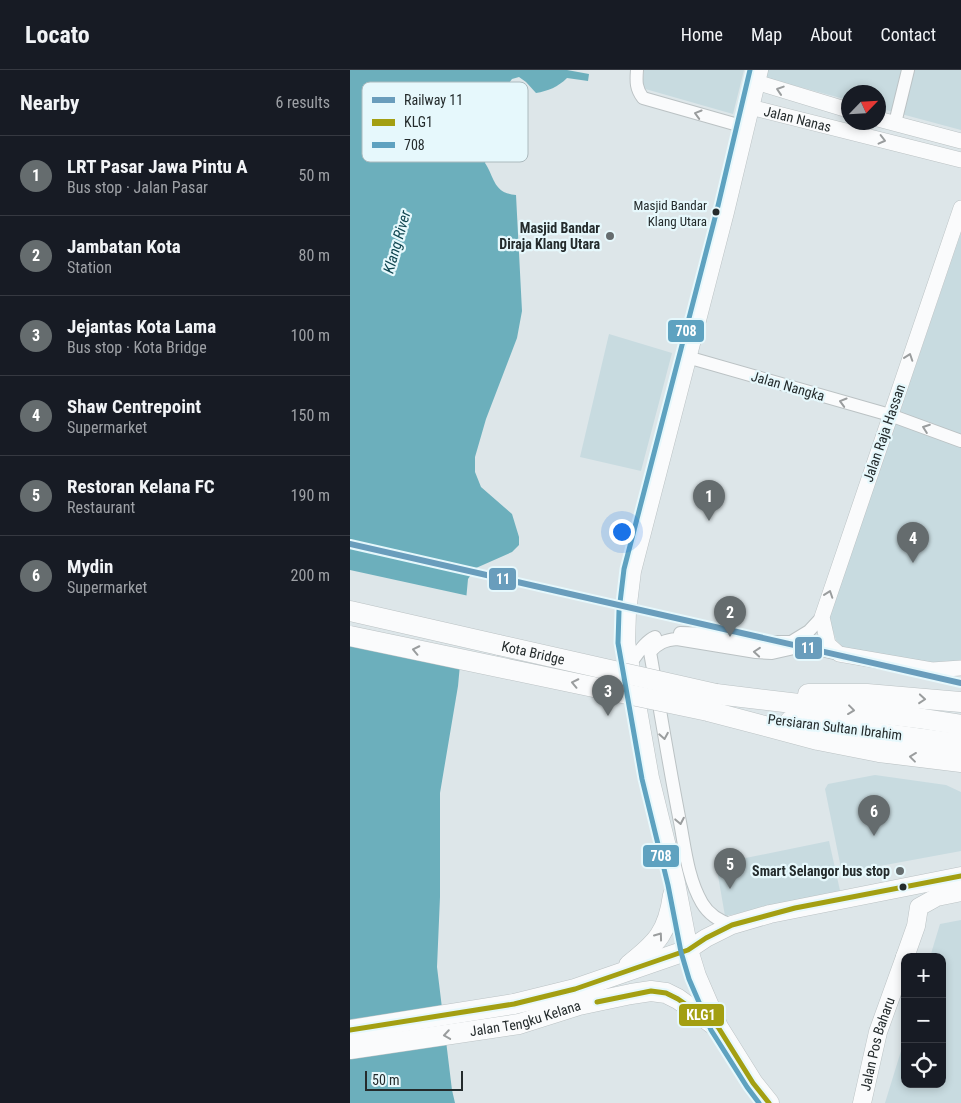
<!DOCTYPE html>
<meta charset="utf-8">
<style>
body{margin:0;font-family:"Roboto Condensed",sans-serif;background:#242831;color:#f1f3f6}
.controls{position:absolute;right:15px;bottom:15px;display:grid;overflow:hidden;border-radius:10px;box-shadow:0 2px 8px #0003}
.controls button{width:45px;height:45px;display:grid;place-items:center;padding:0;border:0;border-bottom:1px solid #363941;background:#171b24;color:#f1f3f6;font:25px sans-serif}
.compass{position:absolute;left:491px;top:15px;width:45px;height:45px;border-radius:50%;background:#171b24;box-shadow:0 2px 8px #0003;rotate:65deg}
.scale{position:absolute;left:15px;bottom:12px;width:98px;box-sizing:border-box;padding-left:5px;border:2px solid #242b2c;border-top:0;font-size:14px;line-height:18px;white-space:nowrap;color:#242b2c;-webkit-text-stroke:4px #e6f8fc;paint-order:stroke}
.you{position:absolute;left:271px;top:461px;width:18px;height:18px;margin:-12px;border:4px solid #fff;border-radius:50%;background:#1a73e8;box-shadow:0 0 0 8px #1a73e833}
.badge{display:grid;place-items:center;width:32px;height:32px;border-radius:50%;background:#656c6e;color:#fff;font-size:16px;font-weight:700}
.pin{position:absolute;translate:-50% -41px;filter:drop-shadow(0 1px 2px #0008)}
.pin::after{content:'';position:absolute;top:26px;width:18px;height:15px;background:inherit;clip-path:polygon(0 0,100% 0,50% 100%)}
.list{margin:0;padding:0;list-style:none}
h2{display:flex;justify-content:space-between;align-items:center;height:65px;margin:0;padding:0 20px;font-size:21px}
h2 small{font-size:16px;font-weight:400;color:#9ea1a6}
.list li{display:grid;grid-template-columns:32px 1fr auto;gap:15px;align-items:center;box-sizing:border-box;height:80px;padding:0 20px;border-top:1px solid #363941}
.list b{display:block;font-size:19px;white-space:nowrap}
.list p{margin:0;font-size:16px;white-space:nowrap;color:#9ea1a6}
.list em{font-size:16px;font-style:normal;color:#9ea1a6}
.icon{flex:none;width:28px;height:28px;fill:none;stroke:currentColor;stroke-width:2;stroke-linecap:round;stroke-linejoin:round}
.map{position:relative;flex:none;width:611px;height:1033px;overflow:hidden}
header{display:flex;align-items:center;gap:30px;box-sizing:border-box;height:70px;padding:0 25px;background:#171b24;border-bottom:1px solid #363941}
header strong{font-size:24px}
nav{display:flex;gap:28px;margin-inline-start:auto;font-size:18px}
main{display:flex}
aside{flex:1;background:#171b24}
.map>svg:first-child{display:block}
</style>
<header>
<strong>Locato</strong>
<nav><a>Home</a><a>Map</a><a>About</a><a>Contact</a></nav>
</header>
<main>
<aside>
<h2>Nearby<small>6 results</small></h2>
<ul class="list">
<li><span class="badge">1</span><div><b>LRT Pasar Jawa Pintu A</b><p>Bus stop · Jalan Pasar</p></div><em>50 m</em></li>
<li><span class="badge">2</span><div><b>Jambatan Kota</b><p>Station</p></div><em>80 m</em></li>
<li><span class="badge">3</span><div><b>Jejantas Kota Lama</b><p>Bus stop · Kota Bridge</p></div><em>100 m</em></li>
<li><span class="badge">4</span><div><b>Shaw Centrepoint</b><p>Supermarket</p></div><em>150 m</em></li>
<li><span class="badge">5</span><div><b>Restoran Kelana FC</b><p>Restaurant</p></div><em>190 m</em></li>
<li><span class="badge">6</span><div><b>Mydin</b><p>Supermarket</p></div><em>200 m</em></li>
</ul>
</aside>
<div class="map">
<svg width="611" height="1033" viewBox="0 0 611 1033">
<rect width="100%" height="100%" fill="#dde6e9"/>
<!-- built -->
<path fill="#c8dbe0" d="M294 0H394L383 44 292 18Z
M418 0H611V60L529 38 528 22H498V30L416 8Z
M611 163V591L583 593 494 578 486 570 479 549Z
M259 264 322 283 291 401 230 387Z
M525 705 596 715 611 722V781L492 803 475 719 478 714Z
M479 771 491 825 375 846 366 794Z
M611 850V1033H535L555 968V1014H592V887H580L590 854Z"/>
<!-- water -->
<path fill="#6cafbc" d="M0 0H217L239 4 238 11 217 8C208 17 198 21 186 23L176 12 169 7 162 9 155 18 156 26 159 32 156 39 141 46V55L149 65 157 68 159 75 154 80C144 81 140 82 135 93 145 108 143 123 166 125L172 241 167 268 136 349 125 387V402L131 417 162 444 169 467V475L162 482 126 498 118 509 108 616 90 723V827L87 897 102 1020 105 1033H0Z"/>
<!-- pier -->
<path fill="#dde6e9" d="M0 500 119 526 112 599 0 575Z"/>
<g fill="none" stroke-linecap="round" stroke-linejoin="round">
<!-- minor casing -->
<g stroke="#bbc2c4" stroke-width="14">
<path id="minor" d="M287 0C286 12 286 19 293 28L395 57
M545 53 558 0
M337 287 540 345 611 371
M330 563 365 564 412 572H441L459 561 472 547
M280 594C287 585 295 571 305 567
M382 855C369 851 359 845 352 833 338 809 335 779 330 752 319 696 310 639 300 582 308 573 315 570 327 569L406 582 422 583 453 576 489 584"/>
</g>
<!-- tertiary casing -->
<g stroke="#bbc2c4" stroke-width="16">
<g id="tertiary">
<path d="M406 12 498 40"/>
<path id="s1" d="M400 37 611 90"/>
<path d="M528 49 611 71"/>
<path d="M611 138 472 547 478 574 489 584 582 600 611 598"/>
</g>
</g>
<!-- secondary casing -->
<g stroke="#bbc2c4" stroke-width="19">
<g id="secondary">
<path d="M338 880 356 868 382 855 420 844 611 806"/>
<path d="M555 887 566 856 569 837 587 827 611 822"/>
<path id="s2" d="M512 1033 528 962 555 887"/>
</g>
</g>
<!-- trunk casing -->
<g stroke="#bbc2c4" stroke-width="21">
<g id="trunk">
<path d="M408 0 374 142 281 501 276 542 275 572 299 708 325 813 338 880 346 906 368 957 403 1013 419 1033"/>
<path d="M0 541 149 575"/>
<path d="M366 624 568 648 611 655"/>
<path d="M458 624H517L611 632"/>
<path d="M358 641 468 670 529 682 611 692"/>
<path d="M440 651 611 674"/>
<path d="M279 895C307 873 318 862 323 825"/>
<path d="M0 960 164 934 225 919 338 880"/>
<path id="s3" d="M0 979 169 954 229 935 281 924 301 921 316 923 328 929 367 957"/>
</g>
</g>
<!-- minor -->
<use href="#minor" stroke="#fafbfc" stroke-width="12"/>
<!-- tertiary -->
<use href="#tertiary" stroke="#fafbfc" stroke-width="15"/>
<!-- secondary -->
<use href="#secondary" stroke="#fafbfc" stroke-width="18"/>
<!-- trunk -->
<use href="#trunk" stroke="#fafbfc" stroke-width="20"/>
<!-- trunk-bridge casing -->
<g stroke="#bbc2c4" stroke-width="21" stroke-linecap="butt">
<g id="trunk-bridge">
<path d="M0 566 358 641"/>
<path id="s4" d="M149 575 366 624"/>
</g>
</g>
<!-- trunk-bridge -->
<use href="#trunk-bridge" stroke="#fafbfc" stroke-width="20"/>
<!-- bus-1 casing -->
<g stroke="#e6f8fc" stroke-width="9">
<path id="bus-1" d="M247 932 301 921 316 923 328 929 368 957 403 1013 419 1033
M0 960 164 934 225 919 338 880 356 868 382 855 445 838 611 806"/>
</g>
<!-- bus-2 casing -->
<g stroke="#e6f8fc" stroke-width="9">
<path id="bus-2" d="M400 0 367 140 274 499 269 541 268 573 292 709 318 815 331 882 339 909 361 960 397 1017 409 1033"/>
</g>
<!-- bus-1 -->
<use href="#bus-1" stroke="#a39f12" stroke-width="5"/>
<!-- bus-2 -->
<use href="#bus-2" stroke="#5ea2c0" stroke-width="5"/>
<!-- rail-1 casing -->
<g stroke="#e6f8fc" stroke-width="10">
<path id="rail-1" d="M0 474 611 613"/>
</g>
<!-- rail-1 -->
<use href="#rail-1" stroke="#699dbc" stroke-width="6"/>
</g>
<!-- one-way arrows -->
<defs><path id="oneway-chevron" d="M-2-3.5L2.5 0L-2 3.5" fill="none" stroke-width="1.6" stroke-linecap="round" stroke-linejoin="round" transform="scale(1.25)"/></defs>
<g stroke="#9a9d9e">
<use href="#oneway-chevron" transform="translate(430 20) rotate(-162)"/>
<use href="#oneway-chevron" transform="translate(348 44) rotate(-164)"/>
<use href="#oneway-chevron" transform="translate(532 70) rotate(14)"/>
<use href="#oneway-chevron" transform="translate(559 287) rotate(-71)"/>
<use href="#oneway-chevron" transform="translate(493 332) rotate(-164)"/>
<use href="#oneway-chevron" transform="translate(576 358) rotate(-160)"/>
<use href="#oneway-chevron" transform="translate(479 524) rotate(-71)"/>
<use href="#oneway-chevron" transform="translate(66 580) rotate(-168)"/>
<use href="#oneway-chevron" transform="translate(407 582) rotate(-175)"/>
<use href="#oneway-chevron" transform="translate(225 613) rotate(-168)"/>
<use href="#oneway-chevron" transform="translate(572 629) rotate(5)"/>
<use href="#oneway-chevron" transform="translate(501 640) rotate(7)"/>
<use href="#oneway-chevron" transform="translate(314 666) rotate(80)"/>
<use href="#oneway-chevron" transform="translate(563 687) rotate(-173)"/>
<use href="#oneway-chevron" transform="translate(330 751) rotate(79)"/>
<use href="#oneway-chevron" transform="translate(309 866) rotate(-54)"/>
<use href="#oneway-chevron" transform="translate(97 965) rotate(171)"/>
</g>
<!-- markers -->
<g fill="#242b2c" stroke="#e6f8fc" stroke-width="2">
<circle cx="366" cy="142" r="4.5"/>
<circle cx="553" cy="817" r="4.5"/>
</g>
<g fill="#656c6e" stroke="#e6f8fc" stroke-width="2">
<circle cx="260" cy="166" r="5"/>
<circle cx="550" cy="801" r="5"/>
</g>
<g text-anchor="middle" stroke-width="4.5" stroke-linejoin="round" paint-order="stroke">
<!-- bus labels -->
<g font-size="13" fill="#242b2c" stroke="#e6f8fc" text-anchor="end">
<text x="357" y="140">Masjid Bandar<tspan x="357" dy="16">Klang Utara</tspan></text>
</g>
<!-- street labels -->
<g font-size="14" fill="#242b2c" stroke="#e6f8fc">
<text dy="5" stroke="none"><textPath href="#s1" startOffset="49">Jalan Nanas</textPath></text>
<text transform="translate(438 316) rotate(16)" y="5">Jalan Nangka</text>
<text transform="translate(534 363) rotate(-71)" y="5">Jalan Raja Hassan</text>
<text dy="5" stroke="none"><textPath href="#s4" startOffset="35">Kota Bridge</textPath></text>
<text transform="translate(485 657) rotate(7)" y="5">Persiaran Sultan Ibrahim</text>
<text dy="5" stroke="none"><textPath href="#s3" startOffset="178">Jalan Tengku Kelana</textPath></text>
<text dy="5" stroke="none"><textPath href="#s2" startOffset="61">Jalan Pos Baharu</textPath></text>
</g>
<!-- poi labels -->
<g font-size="14" font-weight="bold" fill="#242b2c" stroke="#e6f8fc" text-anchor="end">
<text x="250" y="163">Masjid Bandar<tspan x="250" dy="16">Diraja Klang Utara</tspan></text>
<text x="540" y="806">Smart Selangor bus stop</text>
</g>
<!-- water labels -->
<g font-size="15" font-style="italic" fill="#0e444e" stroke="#e6f8fc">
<text transform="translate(47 172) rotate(-74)" y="5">Klang River</text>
</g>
</g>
<!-- legend -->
<rect x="12" y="12" width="166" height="80" rx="8" fill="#e6f8fc" stroke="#acbabe" stroke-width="1"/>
<rect x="22" y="27" width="23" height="6" fill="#699dbc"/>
<rect x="22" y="49" width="23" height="7" fill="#a39f12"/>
<rect x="22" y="72" width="23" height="6" fill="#5ea2c0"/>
<g font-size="14" fill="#242b2c">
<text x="54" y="35">Railway 11</text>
<text x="54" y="57">KLG1</text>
<text x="54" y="80">708</text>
</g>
<g stroke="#e6f8fc" stroke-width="2">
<rect x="317" y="249" width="38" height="24" rx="5" fill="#5ea2c0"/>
<rect x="138" y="497" width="29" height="24" rx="5" fill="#699dbc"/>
<rect x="444" y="566" width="29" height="24" rx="5" fill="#699dbc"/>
<rect x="292" y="774" width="38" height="24" rx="5" fill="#5ea2c0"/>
<rect x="328" y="933" width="47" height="24" rx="5" fill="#a39f12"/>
</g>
<g font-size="14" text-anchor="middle" font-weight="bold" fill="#fff">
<text x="336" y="266">708</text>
<text x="153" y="514">11</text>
<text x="458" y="583">11</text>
<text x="311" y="791">708</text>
<text x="351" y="950">KLG1</text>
</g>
</svg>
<div class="controls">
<button>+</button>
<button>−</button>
<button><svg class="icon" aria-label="locate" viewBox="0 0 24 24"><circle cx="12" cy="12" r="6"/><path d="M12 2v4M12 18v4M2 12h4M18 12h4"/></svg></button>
</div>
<svg class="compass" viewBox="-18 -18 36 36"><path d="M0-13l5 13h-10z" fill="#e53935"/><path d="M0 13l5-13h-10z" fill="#9ea1a6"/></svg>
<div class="scale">50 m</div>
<div class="you"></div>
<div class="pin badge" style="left:359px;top:451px">1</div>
<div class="pin badge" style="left:380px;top:567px">2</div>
<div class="pin badge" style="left:258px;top:646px">3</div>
<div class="pin badge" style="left:563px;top:493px">4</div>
<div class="pin badge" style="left:380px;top:819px">5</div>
<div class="pin badge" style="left:524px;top:766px">6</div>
</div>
</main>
